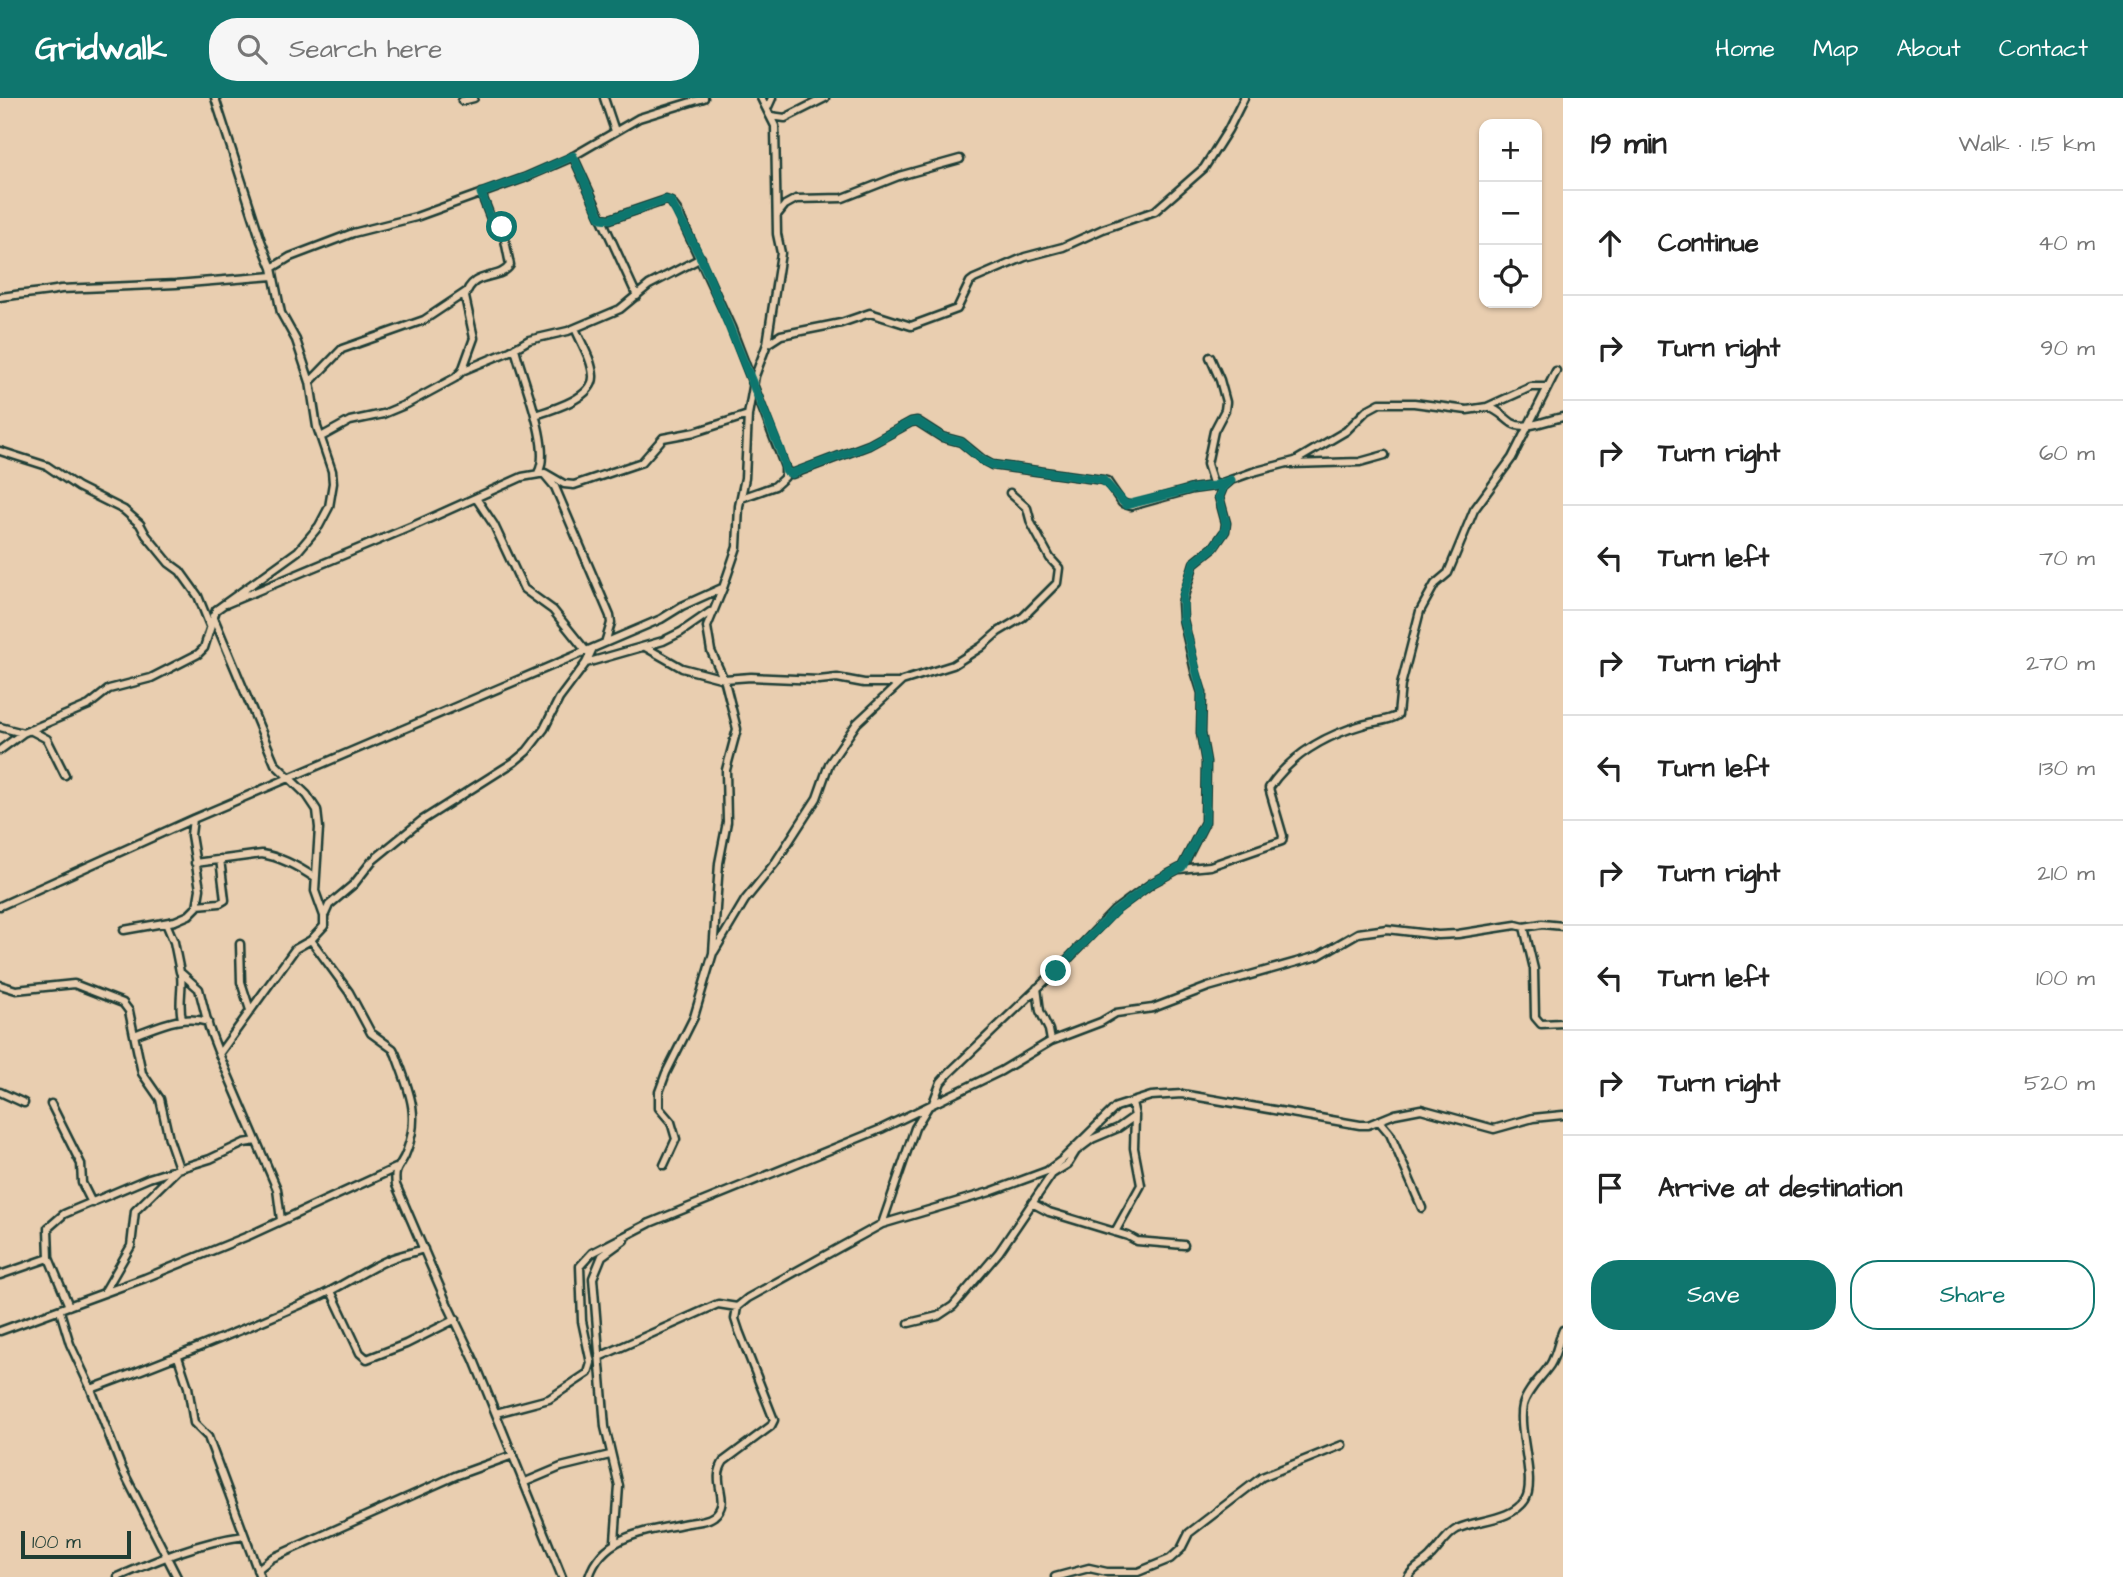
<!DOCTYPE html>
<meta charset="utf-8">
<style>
body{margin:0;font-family:"Architects Daughter",sans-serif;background:#f6f6f6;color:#222}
.controls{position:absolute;right:21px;top:21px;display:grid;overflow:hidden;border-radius:14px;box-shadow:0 2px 5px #0004}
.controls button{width:63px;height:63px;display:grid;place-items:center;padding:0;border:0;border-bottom:2px solid #e0e0e0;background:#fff;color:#222;font:35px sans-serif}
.scale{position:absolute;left:21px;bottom:18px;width:110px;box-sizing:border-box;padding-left:7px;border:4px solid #1f3d34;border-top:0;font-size:19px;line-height:24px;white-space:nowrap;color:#1f3d34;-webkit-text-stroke:5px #e9ceb0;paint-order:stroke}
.stop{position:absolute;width:21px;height:21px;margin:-16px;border:5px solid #0f766e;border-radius:50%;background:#fff}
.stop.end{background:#0f766e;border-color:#fff;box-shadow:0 2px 7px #0008}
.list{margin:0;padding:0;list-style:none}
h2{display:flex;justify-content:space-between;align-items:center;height:91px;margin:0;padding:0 28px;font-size:30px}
h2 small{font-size:23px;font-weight:400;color:#767676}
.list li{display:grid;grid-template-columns:46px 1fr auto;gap:21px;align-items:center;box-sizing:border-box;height:105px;padding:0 28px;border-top:2px solid #e0e0e0}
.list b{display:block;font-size:26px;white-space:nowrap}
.list em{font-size:23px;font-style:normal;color:#767676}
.actions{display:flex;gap:14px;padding:21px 28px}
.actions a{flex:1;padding:16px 0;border:2px solid #0f766e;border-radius:28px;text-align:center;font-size:24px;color:#0f766e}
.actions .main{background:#0f766e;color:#fff}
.icon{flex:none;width:38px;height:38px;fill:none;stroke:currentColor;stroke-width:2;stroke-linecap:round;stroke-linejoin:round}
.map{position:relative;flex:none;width:1563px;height:1479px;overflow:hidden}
header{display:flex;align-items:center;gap:42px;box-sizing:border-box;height:98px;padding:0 35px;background:#0f766e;color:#fff}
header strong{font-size:33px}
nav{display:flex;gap:38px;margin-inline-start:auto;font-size:24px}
.search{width:490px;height:63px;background:#f6f6f6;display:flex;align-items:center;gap:18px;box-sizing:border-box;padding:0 24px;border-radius:28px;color:#767676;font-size:26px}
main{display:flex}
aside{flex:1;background:#fff}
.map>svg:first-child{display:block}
</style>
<header>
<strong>Gridwalk</strong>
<div class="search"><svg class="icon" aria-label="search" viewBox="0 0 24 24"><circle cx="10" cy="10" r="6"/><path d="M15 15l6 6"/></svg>Search here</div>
<nav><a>Home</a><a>Map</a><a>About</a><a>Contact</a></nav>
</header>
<main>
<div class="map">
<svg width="1563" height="1479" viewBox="0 0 1563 1479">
<rect width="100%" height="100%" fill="#e9ceb0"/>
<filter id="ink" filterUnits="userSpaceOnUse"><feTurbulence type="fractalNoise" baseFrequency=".0143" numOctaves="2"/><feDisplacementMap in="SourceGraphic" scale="14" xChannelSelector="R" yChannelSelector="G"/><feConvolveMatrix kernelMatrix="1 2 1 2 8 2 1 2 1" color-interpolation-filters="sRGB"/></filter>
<g filter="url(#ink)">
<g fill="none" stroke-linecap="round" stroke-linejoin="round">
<!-- minor casing -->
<g stroke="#1f3d34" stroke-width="11">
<path id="minor" d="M604 0 615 33
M462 3 474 0
M767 11 772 0
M771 18 785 20 825 0
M573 58 637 198
M777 117 785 107 796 101 843 100 899 78 960 61
M601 120 610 121 666 102 671 104 677 112 731 229 785 369V379L775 388 741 400
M272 170 290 159 353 135 416 119 524 80 570 60 639 20 704 0
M0 199C20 196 40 195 61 191L176 186 273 178
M767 246 781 237 841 225 870 215 911 228 957 211 970 184 974 181 1025 159 1063 149 1103 131 1155 113 1204 70 1228 32 1244 0
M515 250C521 278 553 351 538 375
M1210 259 1220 282 1226 304 1225 312 1214 333 1207 366 1214 388
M462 273 510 253 529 242 568 233 620 211 649 187 701 160
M310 284 342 251 424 222 466 194
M1488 309C1499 312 1503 319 1512 325 1525 333 1549 321 1563 319
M535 317C551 312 594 300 593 278 592 261 581 245 575 230
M321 339 350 323 383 316 407 306 455 280 462 273 474 240 465 199C472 171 499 184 510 167L503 132 491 121 481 95
M0 353 47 368 78 389 124 412 140 426 146 437 169 465 180 473 198 498 210 528
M1291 366 1360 364 1385 357
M786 373 792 376 869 347 911 324 917 323 942 339 961 344 983 362 992 367 1103 382 1107 383 1122 405 1131 408 1192 391 1214 388 1253 374 1295 363 1346 333 1367 312 1380 305H1414L1467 312 1487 309 1531 289H1548
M545 377 555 389 610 518 611 525 605 545
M476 400 494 427 524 491 553 512 586 553
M226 506 415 427 522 379 545 375 564 386 574 387 642 364 663 340 695 334 748 317
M213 518 275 666 307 697 317 712 319 730 315 793 324 818V828L311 842 295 851 219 956 277 1091 281 1122
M645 549 682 570 724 581 751 579 819 582 837 580 864 585H899
M586 565 663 543 681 534 710 514
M0 629 23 635
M30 632 47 641 65 677
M0 652 23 635 89 607 109 591 151 580 198 556 204 550 216 512 298 453 319 428 329 409 333 385 332 373 317 329 310 284 296 242 281 215 272 170 261 143 215 0
M195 765 262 756C281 759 299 769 315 780
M1179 771 1210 768 1282 743 1283 738 1269 690C1291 657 1324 638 1362 627 1374 623 1387 624 1398 617L1401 587 1420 513 1435 486 1448 475 1474 412 1512 360 1556 273
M197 807 220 805 225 802 220 761
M0 808 193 721 661 521 682 508 722 490
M325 816 329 807 354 786 372 763 421 723 514 664 527 653 544 631 559 601 586 565 593 550
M166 825 174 844 180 874 199 891 209 930 219 956
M1524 829 1542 826 1563 828
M124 832 175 823 189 817 197 809 200 791 191 737 193 721
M311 842 349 894 371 935 393 951 396 957C408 991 421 1015 407 1052 402 1069 393 1068 396 1087L445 1201 474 1262 562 1479
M240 846 241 884 250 912
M714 854 745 802 775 765 817 700 829 666 857 625 902 583 953 567 981 549 998 534 1023 519 1057 485 1059 470 1050 460 1031 425 1027 410 1010 395
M181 877C183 892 178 905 182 921
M0 887 16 892 74 886 123 905 129 913 142 975 160 1001 169 1041 179 1070 135 1113 131 1148 105 1193
M1037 890 1040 913 1049 932 1051 943
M134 937C159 928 182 916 208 924
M0 994 24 1005
M933 1005 941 984 949 975 1067 862 1114 813 1152 785 1182 769 1205 724 1206 664 1201 635 1202 595 1195 573 1183 521 1182 505 1194 465 1214 449 1225 433 1226 425 1219 399 1223 389 1230 383
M51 1006 81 1066 82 1085 92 1105
M1379 1023 1390 1036 1422 1110
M664 1067 676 1041 671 1024 659 1010V994L666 975 694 919 713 855 719 765 727 724 726 672 737 631 725 584 711 553 707 529 723 490 737 449 739 408 745 380 748 317 755 278 767 246 781 155 777 136 775 28 761 0
M1032 1105 1049 1114 1128 1138 1137 1143 1184 1147
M882 1126 990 1094 1047 1073 1062 1062 1116 1009 1151 998 1182 996 1360 1027H1368L1395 1016 1421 1011 1494 1031 1533 1020 1563 1017
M1115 1134 1141 1087 1134 1050 1135 1018 1132 1004
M0 1177 49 1160
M331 1193 360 1255 367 1261 406 1246 456 1221
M69 1208 49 1160 48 1130 64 1116 149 1080 210 1061 244 1045 256 1043
M60 1213 70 1246 91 1291 122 1371 177 1479
M909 1225 938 1218 953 1208 999 1154 1052 1076 1068 1066 1076 1053 1092 1041 1118 1030 1135 1018
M0 1233 145 1180 248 1138 396 1070
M178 1259 188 1289 194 1325 208 1339 260 1479
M599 1259 718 1206 737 1209
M91 1291C167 1263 242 1232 316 1200 341 1189 363 1173 388 1162 399 1157 412 1155 424 1151
M496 1315 549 1301 588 1275 591 1265 582 1223 580 1168 592 1155 650 1125 881 1031 1001 973 1051 943 1101 924 1116 915 1153 910 1208 889 1318 858 1358 835 1387 831 1438 837 1458 836 1516 827 1524 829 1534 871 1535 919 1541 926 1563 925
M523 1385 561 1369 610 1357
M615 1443 619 1388 605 1329 593 1180 602 1158 624 1142
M257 1472 272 1460 455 1378 513 1357
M118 1479C159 1461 200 1444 244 1438
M589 1479C603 1435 650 1433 688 1425 697 1424 707 1423 714 1418 733 1402 709 1385 724 1363L771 1328 774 1322 739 1233 735 1221 737 1209 748 1200 882 1126 915 1030 928 1009
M1055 1479 1089 1470 1107 1474H1138L1170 1461 1181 1451 1189 1435 1262 1379 1342 1347
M1408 1479C1414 1469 1424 1466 1431 1458 1440 1449 1446 1437 1457 1431 1478 1421 1511 1423 1525 1402 1537 1383 1517 1333 1523 1307 1527 1292 1542 1279 1550 1267 1557 1256 1558 1243 1563 1232"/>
</g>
<!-- minor -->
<use href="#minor" stroke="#e9ceb0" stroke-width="6"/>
</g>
</g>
<g fill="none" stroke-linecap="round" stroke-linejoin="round" filter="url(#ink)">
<!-- route -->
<path stroke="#0f766e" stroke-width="9" d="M502 129 491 121 481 95 524 80 573 58 601 120 610 121 666 102 671 104 701 160 780 352 786 373 791 376 869 347 911 324 917 323 942 339 961 344 982 362 992 367 1103 382 1126 407 1192 391 1214 388 1231 382 1223 389 1219 399 1226 425 1225 433 1214 449 1194 465 1183 498V521L1202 595 1201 635 1206 664 1205 724 1182 769 1152 785 1114 814 1056 873"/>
</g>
</svg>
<div class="controls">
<button>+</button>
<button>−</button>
<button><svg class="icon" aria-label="locate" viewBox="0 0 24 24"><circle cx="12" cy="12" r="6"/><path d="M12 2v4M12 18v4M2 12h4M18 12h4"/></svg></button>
</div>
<div class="scale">100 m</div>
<div class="stop" style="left:502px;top:129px"></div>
<div class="stop end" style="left:1056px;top:873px"></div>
</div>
<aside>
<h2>19 min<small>Walk · 1.5 km</small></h2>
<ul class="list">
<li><svg class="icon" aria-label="ahead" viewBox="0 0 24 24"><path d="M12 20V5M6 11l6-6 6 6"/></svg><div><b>Continue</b></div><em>40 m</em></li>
<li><svg class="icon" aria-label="right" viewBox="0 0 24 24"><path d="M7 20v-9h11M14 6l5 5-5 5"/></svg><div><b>Turn right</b></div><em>90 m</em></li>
<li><svg class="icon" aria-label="right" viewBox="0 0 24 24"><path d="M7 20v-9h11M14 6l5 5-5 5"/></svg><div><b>Turn right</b></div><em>60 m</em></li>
<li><svg class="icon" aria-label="left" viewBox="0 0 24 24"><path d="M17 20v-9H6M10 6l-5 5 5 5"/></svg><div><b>Turn left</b></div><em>70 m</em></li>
<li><svg class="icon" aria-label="right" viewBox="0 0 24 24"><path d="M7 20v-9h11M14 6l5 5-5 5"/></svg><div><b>Turn right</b></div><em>270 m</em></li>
<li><svg class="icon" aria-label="left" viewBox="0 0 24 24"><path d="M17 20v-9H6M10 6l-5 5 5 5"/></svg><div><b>Turn left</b></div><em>130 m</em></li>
<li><svg class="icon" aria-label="right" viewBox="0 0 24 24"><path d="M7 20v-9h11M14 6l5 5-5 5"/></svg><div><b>Turn right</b></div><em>210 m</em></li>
<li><svg class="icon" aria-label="left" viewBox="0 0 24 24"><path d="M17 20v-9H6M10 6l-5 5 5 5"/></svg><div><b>Turn left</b></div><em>100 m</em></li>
<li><svg class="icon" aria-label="right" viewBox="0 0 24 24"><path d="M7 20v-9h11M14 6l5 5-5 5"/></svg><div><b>Turn right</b></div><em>520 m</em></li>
<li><svg class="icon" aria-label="arrive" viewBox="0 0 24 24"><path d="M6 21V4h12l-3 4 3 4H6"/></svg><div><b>Arrive at destination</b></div></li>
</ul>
<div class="actions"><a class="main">Save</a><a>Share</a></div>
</aside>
</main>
